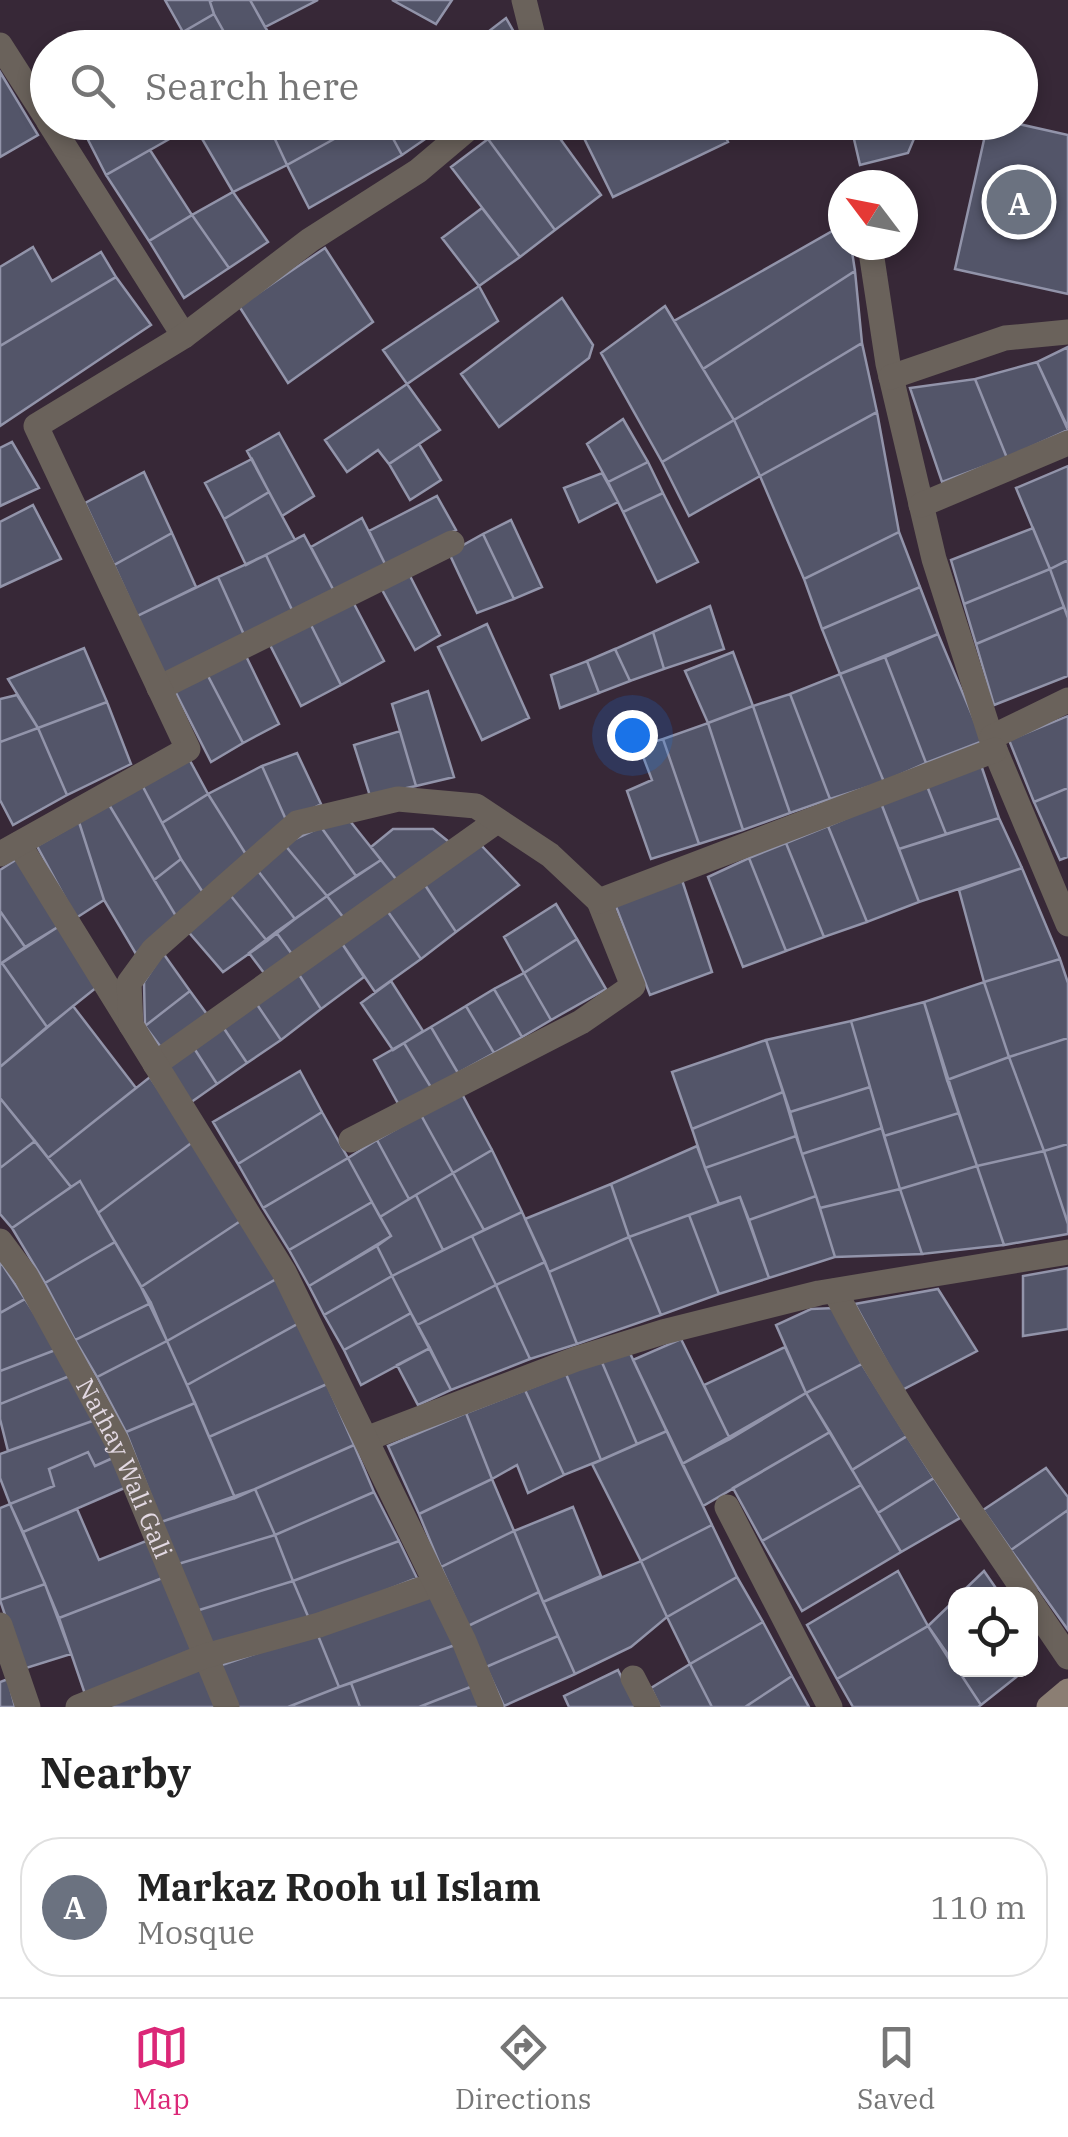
<!DOCTYPE html>
<style>
body{margin:0;font-family:"IBM Plex Serif",serif;background:#f6f6f6;color:#222}
.controls{position:absolute;right:30px;bottom:30px;display:grid;overflow:hidden;border-radius:20px;box-shadow:0 5px 15px #0003}
.controls button{width:90px;height:90px;display:grid;place-items:center;padding:0;border:0;border-bottom:2px solid #e0e0e0;background:#fff;color:#222;font:50px sans-serif}
.compass{position:absolute;left:828px;top:170px;width:90px;height:90px;border-radius:50%;background:#fff;box-shadow:0 5px 15px #0003;rotate:302deg}
.you{position:absolute;left:632px;top:735px;width:35px;height:35px;margin:-25px;border:8px solid #fff;border-radius:50%;background:#1a73e8;box-shadow:0 0 0 15px #1a73e833}
.badge{display:grid;place-items:center;width:65px;height:65px;border-radius:50%;background:#db2777;color:#fff;font-size:32px;font-weight:700}
.pin{position:absolute;translate:-50% -50%;border:5px solid #fff;box-shadow:0 2px 10px #0006}
.list{margin:0;padding:0;list-style:none}
h2{display:flex;justify-content:space-between;align-items:center;height:130px;margin:0;padding:0 40px;font-size:42px}
h2 small{font-size:32px;font-weight:400;color:#767676}
.list li{display:grid;grid-template-columns:65px 1fr auto;gap:30px;align-items:center;box-sizing:border-box;height:140px;margin:0 20px 20px;padding:0 20px;border:2px solid #e0e0e0;border-radius:40px}
.list b{display:block;font-size:38px;white-space:nowrap}
.list p{margin:0;font-size:32px;white-space:nowrap;color:#767676}
.list em{font-size:32px;font-style:normal;color:#767676}
.icon{flex:none;width:55px;height:55px;fill:none;stroke:currentColor;stroke-width:2;stroke-linecap:round;stroke-linejoin:round}
.map{position:relative;flex:none;width:1068px;height:1707px;overflow:hidden}
.search{position:absolute;background:#fff;box-shadow:0 5px 15px #0003;left:30px;right:30px;top:30px;height:110px;display:flex;align-items:center;gap:25px;box-sizing:border-box;padding:0 35px;border-radius:55px;color:#767676;font-size:38px}
.sheet{height:290px;background:#fff}
nav{display:flex;justify-content:space-around;align-items:center;box-sizing:border-box;height:140px;border-top:2px solid #e0e0e0;background:#fff;font-size:28px;color:#767676}
nav a{display:grid;justify-items:center;gap:5px}
nav .on{color:#db2777}
.map>svg:first-child{display:block}
</style>
<div class="map">
<svg width="1068" height="1707" viewBox="0 0 1068 1707">
<rect width="100%" height="100%" fill="#372837"/>
<!-- building -->
<path fill="#535569" stroke="#9294aa" stroke-width="2.5" d="M165 0H213L210 2 214 14 183 32Z
M213 0H250L277 48H233L214 14 210 2Z
M250 0H318L265 27Z
M392 0H452L436 24Z
M214 14 233 48H191L183 32Z
M506 18 523 48H467Z
M183 32 191 48H153Z
M0 72 38 135 0 157Z
M98 122H193L194 125 106 175 83 130Z
M197 122H267L287 165 233 192 194 125Z
M267 122H365L287 165Z
M365 122H384L402 155 309 208 287 165Z
M384 122H450L402 155Z
M494 122H548L601 195 555 230 482 131Z
M613 122H718L728 142 613 197 583 136Z
M850 122H921L908 153 860 165Z
M988 122H1010L1068 135V294L955 269Z
M488 139 555 230 520 257 451 167Z
M150 150 192 215 149 241 106 175Z
M233 192 268 242 229 268 192 215Z
M482 208 520 257 479 286 442 238Z
M192 215 229 268 184 298 149 241Z
M843 225V245H851L855 271 703 369 674 321Z
M33 247 52 281 101 252 116 277 0 346V267Z
M325 248 373 322 288 383 239 306Z
M855 271 862 343 734 420 703 369Z
M116 277 151 325 0 426V346Z
M479 286 498 321 407 384 383 350Z
M562 298 593 345 589 358 499 427 461 374Z
M665 306 734 420 662 462 601 353Z
M862 343 877 412 760 476 734 420Z
M1068 347V428L1037 362Z
M1037 362 1068 430 1007 458 975 379Z
M975 379 1007 458 942 482 910 388Z
M407 384 440 430 389 464 378 450 347 472 325 440Z
M877 412 899 532 804 579 760 476Z
M623 419 648 462 608 482 587 444Z
M734 420 760 476 689 516 662 462Z
M279 433 314 496 282 516 247 451Z
M12 442 39 488 0 506V448Z
M419 444 441 480 410 500 389 464Z
M252 459 269 492 224 519 205 483Z
M648 462 663 493 623 512 608 482Z
M1068 466V560L1050 569 1016 488Z
M144 472 172 533 114 565 85 503Z
M602 473 618 502 579 522 564 488Z
M269 492 295 540 246 565 224 519Z
M663 493 698 562 657 582 623 512Z
M437 496 456 530 386 566 369 531Z
M33 505 61 559 0 587V522Z
M362 518 386 566 334 591 311 547Z
M511 520 542 587 514 599 483 534Z
M1033 528 1050 569 964 604 951 560Z
M899 532 920 587 822 629 804 579Z
M172 533 196 587 137 616 114 565Z
M483 534 514 599 477 613 449 553Z
M304 535 334 591 293 612 266 555Z
M266 555 293 612 245 637 218 577Z
M1068 560V618L1050 569Z
M1050 569 1064 607 976 644 964 604Z
M408 572 440 635 415 650 380 586Z
M218 577 245 637 165 678 137 616Z
M920 587 938 634 840 674 822 629Z
M352 600 384 661 341 685 309 621Z
M710 606 724 649 664 669 653 632Z
M1064 607 1068 618V676L994 705 976 644Z
M309 621 341 685 301 706 268 641Z
M487 624 529 718 482 740 438 647Z
M653 632 664 669 630 681 615 649Z
M938 634 983 741 926 763 885 657Z
M84 648 107 702 38 728 8 679Z
M615 649 630 681 599 693 587 661Z
M733 652 753 706 708 723 685 671Z
M245 654 279 724 243 743 207 674Z
M885 657 926 763 884 782 840 674Z
M587 661 599 693 560 708 551 675Z
M207 674 243 743 211 762 175 691Z
M840 674 884 782 830 799 790 694Z
M428 691 454 777 416 786 392 704Z
M790 694 830 799 790 813 753 706Z
M17 695 38 728 0 742V699Z
M107 702 131 764 67 795 38 728Z
M753 706 790 813 743 830 708 723Z
M1068 716V788L1034 802 1009 740Z
M708 723 743 830 699 844 663 739Z
M38 728 67 795 13 825 0 800V742Z
M400 731 416 786 370 796 354 745Z
M663 739 699 844 651 859 627 791 652 780 639 746Z
M297 753 321 804 287 822 262 766Z
M188 757 208 794 162 823 141 783Z
M981 765 999 818 946 834 927 786Z
M262 766 287 822 247 856 208 794Z
M141 783 181 859 154 880 108 803Z
M927 786 946 834 899 849 881 803Z
M1068 788V857L1060 860 1034 802Z
M208 794 247 856 204 894 181 859 162 823Z
M108 803 176 916 136 954 104 900 79 822Z
M881 803 919 902 867 922 828 826Z
M999 818 1022 868 919 902 899 849Z
M350 821 381 860 356 876 321 827Z
M79 822 104 900 76 918 37 846Z
M828 826 867 922 824 937 786 843Z
M321 827 356 876 327 896 284 844Z
M393 829H433L454 846 399 883 371 847Z
M479 843 519 885 456 932 423 882Z
M786 843 824 937 786 951 749 858Z
M284 844 327 896 295 919 255 867Z
M749 858 786 951 743 967 708 877Z
M17 859 61 925 25 947 0 911V870Z
M181 859 204 894 176 916 154 880Z
M381 860 399 883 346 921 327 896Z
M255 867 295 919 267 941 227 891Z
M1022 868 1060 959 984 982 959 890Z
M682 880 712 972 650 995 615 904Z
M423 882 456 932 421 959 386 909Z
M227 891 267 941 223 972 186 929Z
M327 896 346 921 294 957 276 932Z
M556 904 577 939 524 973 504 937Z
M386 909 421 959 375 992 341 942Z
M0 911 25 947 0 964Z
M61 925 97 987 47 1027 2 963Z
M276 932 294 957 267 977 249 953Z
M577 939 606 989 551 1020 524 973Z
M341 942 364 977 321 1009 298 973Z
M163 953 190 991 145 1026 144 982Z
M1060 959 1068 983V1038L1009 1057 984 982Z
M2 963 47 1027 0 1067V964Z
M298 973 321 1009 281 1040 256 1003Z
M524 973 551 1020 522 1037 494 989Z
M391 981 423 1031 393 1050 361 1003Z
M984 982 1009 1057 947 1080 924 1002Z
M494 989 522 1037 494 1053 466 1006Z
M190 991 209 1017 163 1050 145 1026Z
M924 1002 959 1113 884 1136 851 1021Z
M256 1003 281 1040 247 1063 221 1024Z
M73 1006 136 1088 48 1158 0 1098V1067Z
M466 1006 494 1053 458 1073 431 1027Z
M851 1021 870 1087 790 1112 766 1040Z
M221 1024 247 1063 217 1084 192 1045Z
M431 1027 458 1073 432 1089 404 1043Z
M1068 1038V1144L1044 1151 1009 1057Z
M766 1040 783 1092 692 1129 672 1072Z
M404 1043 432 1089 400 1107 374 1060Z
M192 1045 217 1084 190 1103 166 1064Z
M1009 1057 1044 1151 977 1166 947 1080Z
M300 1071 322 1112 238 1164 213 1122Z
M150 1077 194 1141 98 1213 80 1181 71 1187 48 1158Z
M870 1087 882 1128 802 1154 790 1112Z
M461 1092 492 1150 453 1173 421 1115Z
M783 1092 796 1136 705 1168 692 1129Z
M0 1098 35 1141 0 1168Z
M322 1112 348 1158 263 1208 238 1164Z
M959 1113 977 1166 900 1189 884 1136Z
M421 1115 453 1173 409 1199 377 1140Z
M882 1128 900 1189 820 1208 802 1154Z
M796 1136 816 1196 749 1220 740 1197 719 1204 705 1168Z
M377 1140 409 1199 380 1217 348 1158Z
M35 1141 71 1187 12 1228 0 1214V1168Z
M194 1141 245 1218 141 1287 98 1213Z
M1068 1144V1224L1044 1151Z
M697 1146 719 1204 629 1237 611 1184Z
M492 1150 522 1212 484 1230 453 1173Z
M1044 1151 1068 1224V1234L1004 1245 977 1166Z
M348 1158 372 1202 289 1250 263 1208Z
M977 1166 1004 1245 922 1254 900 1189Z
M453 1173 484 1230 443 1250 416 1195Z
M80 1181 115 1242 45 1283 12 1228Z
M611 1184 629 1237 549 1272 525 1219Z
M900 1189 922 1254 835 1257 820 1208Z
M416 1195 443 1250 392 1276 377 1246 391 1236 380 1217Z
M816 1196 835 1257 769 1278 749 1220Z
M740 1197 769 1278 719 1294 689 1215Z
M372 1202 391 1236 309 1286 289 1250Z
M522 1212 545 1262 496 1285 472 1236Z
M689 1215 719 1294 661 1315 629 1237Z
M245 1218 278 1278 167 1341 141 1287Z
M472 1236 496 1285 417 1325 392 1276Z
M629 1237 661 1315 577 1344 549 1272Z
M115 1242 151 1303 75 1340 45 1283Z
M377 1246 392 1276 324 1315 309 1286Z
M0 1261 25 1299 0 1313Z
M545 1262 577 1344 530 1359 496 1285Z
M1068 1268V1329L1023 1336V1276Z
M392 1276 411 1313 344 1350 324 1315Z
M278 1278 301 1322 187 1385 167 1341Z
M496 1285 530 1359 451 1390 417 1325Z
M938 1289 977 1351 902 1390 855 1304Z
M25 1299 58 1349 0 1371V1313Z
M151 1303 167 1341 97 1377 75 1340Z
M835 1308 862 1364 806 1393 776 1325 811 1309Z
M411 1313 430 1348 361 1385 344 1350Z
M301 1322 327 1384 209 1437 187 1385Z
M681 1339 730 1439 682 1464 633 1360Z
M167 1341 195 1403 126 1432 97 1377Z
M785 1347 806 1393 730 1439 704 1385Z
M430 1348 451 1390 418 1405 397 1365Z
M58 1349 72 1375 0 1404V1371Z
M628 1349 667 1431 637 1444 601 1360Z
M601 1360 637 1444 601 1460 566 1374Z
M862 1364 907 1436 852 1470 806 1393Z
M566 1374 601 1460 564 1475 525 1390Z
M72 1375 98 1419 8 1451 0 1419V1404Z
M327 1384 354 1445 235 1498 209 1437Z
M525 1390 564 1475 528 1493 517 1465 492 1479 466 1413Z
M806 1393 830 1432 703 1506 682 1464Z
M195 1403 235 1498 161 1522 126 1432Z
M466 1413 492 1479 419 1514 388 1446Z
M98 1419 115 1457 95 1466 88 1452 49 1469 54 1486 10 1504 0 1478V1454Z
M667 1431 712 1525 641 1561 592 1464Z
M830 1432 861 1485 762 1541 733 1488Z
M907 1436 934 1478 878 1513 852 1470Z
M354 1445 374 1492 275 1535 255 1489Z
M88 1452 95 1466 115 1457 129 1486 23 1532 10 1504 54 1486 49 1469Z
M1046 1468 1068 1497V1510L1011 1550 983 1510Z
M934 1478 960 1518 901 1552 878 1513Z
M492 1479 514 1531 441 1567 419 1514Z
M861 1485 901 1552 802 1611 762 1541Z
M255 1489 275 1535 178 1564 161 1522Z
M374 1492 399 1541 293 1581 275 1535Z
M10 1504 45 1584 0 1600V1508Z
M573 1507 601 1576 543 1602 514 1531Z
M77 1509 99 1560 146 1541 165 1577 59 1618 23 1532Z
M1068 1510V1630L1011 1550Z
M712 1525 737 1577 667 1617 641 1561Z
M514 1531 539 1592 468 1626 441 1567Z
M275 1535 293 1581 196 1611 178 1564Z
M399 1541 417 1578 310 1621 293 1581Z
M641 1561 667 1617 631 1647 575 1674 543 1602Z
M898 1571 928 1626 837 1679 807 1625Z
M984 1571 1000 1594H960Z
M165 1577 197 1652 86 1697 59 1618Z
M737 1577 763 1622 690 1664 667 1617Z
M293 1581 310 1621 211 1649 196 1611Z
M45 1584 71 1654 23 1669 0 1600Z
M539 1592 558 1636 486 1667 468 1626Z
M430 1595 455 1645 339 1687 317 1633Z
M956 1599V1666L928 1626Z
M763 1622 792 1676 745 1707H712L690 1664Z
M928 1626 956 1670H958L981 1705 978 1707H853L837 1679Z
M317 1633 339 1687 288 1707H236L219 1666Z
M558 1636 575 1674 504 1706 486 1667Z
M455 1645 473 1686 419 1707H360L351 1683Z
M203 1664 219 1707H101Z
M690 1664 712 1707H660L651 1688Z
M618 1670 636 1707H569L564 1696Z
M958 1670H1025L981 1705Z
M792 1676 809 1707H745Z
M8 1679 15 1707H0V1682Z
M351 1683 360 1707H288L339 1687Z
M473 1686 483 1707H419Z"/>
<g fill="none" stroke-linecap="round" stroke-linejoin="round">
<!-- street -->
<g stroke="#6a625b" stroke-width="25">
<path d="M524 0 536 48"/>
<path d="M0 45 48 120"/>
<path d="M49 122 184 336"/>
<path d="M870 245 888 364 934 559 995 750 1068 924"/>
<path d="M891 377 1005 338 1068 332"/>
<path d="M921 505 1068 443"/>
<path d="M159 688 452 543"/>
<path d="M992 737 1068 700"/>
<path d="M19 844 131 1025"/>
<path d="M0 854 188 749 36 426 184 336 310 240 418 171 476 122"/>
<path d="M155 1064 497 821"/>
<path d="M351 1140 581 1022 633 986 599 901"/>
<path id="s1" d="M0 1241 26 1276 117 1442 227 1707"/>
<path d="M835 1291C889 1398 960 1494 1026 1594"/>
<path d="M366 1439 576 1359 663 1332 819 1293 1068 1252"/>
<path d="M727 1507 830 1707"/>
<path d="M1030 1601 1068 1657"/>
<path d="M0 1625 28 1707"/>
<path d="M633 1678 648 1707"/>
<path d="M78 1707 205 1656 319 1625 436 1584"/>
<path d="M491 1707 464 1641 284 1272 131 1025 129 983 153 950 297 823 398 799 476 806 550 855 599 901 995 750"/>
</g>
<!-- secondary -->
<path stroke="#8b7e73" stroke-width="25" d="M1049 1707 1068 1691"/>
</g>
<g text-anchor="middle" stroke-width="9" stroke-linejoin="round" paint-order="stroke">
<!-- street labels -->
<g font-size="25" fill="#e2d8e2" stroke="#372837">
<text dy="9" stroke="none"><textPath href="#s1" startOffset="260">Nathay Wali Gali</textPath></text>
</g>
</g>
</svg>
<div class="controls">
<button><svg class="icon" aria-label="locate" viewBox="0 0 24 24"><circle cx="12" cy="12" r="6"/><path d="M12 2v4M12 18v4M2 12h4M18 12h4"/></svg></button>
</div>
<svg class="compass" viewBox="-18 -18 36 36"><path d="M0-13l5 13h-10z" fill="#e53935"/><path d="M0 13l5-13h-10z" fill="#767676"/></svg>
<div class="you"></div>
<div class="pin badge" style="left:1019px;top:202px;background:#6b7280">A</div>
<div class="search"><svg class="icon" aria-label="search" viewBox="0 0 24 24"><circle cx="10" cy="10" r="6"/><path d="M15 15l6 6"/></svg>Search here</div>
</div>
<section class="sheet">
<h2>Nearby<small></small></h2>
<ul class="list">
<li><span class="badge" style="background:#6b7280">A</span><div><b>Markaz Rooh ul Islam</b><p>Mosque</p></div><em>110 m</em></li>
</ul>
</section>
<nav>
<a class="on"><svg class="icon" aria-label="map" viewBox="0 0 24 24"><path d="M3 6l6-2 6 2 6-2v14l-6 2-6-2-6 2zM9 4v14M15 6v14"/></svg>Map</a>
<a><svg class="icon" aria-label="directions" viewBox="0 0 24 24"><path d="M12 3l9 9-9 9-9-9zM9 14v-3h6M13 9l2 2-2 2"/></svg>Directions</a>
<a><svg class="icon" aria-label="saved" viewBox="0 0 24 24"><path d="M7 4h10v16l-5-4-5 4z"/></svg>Saved</a>
</nav>
